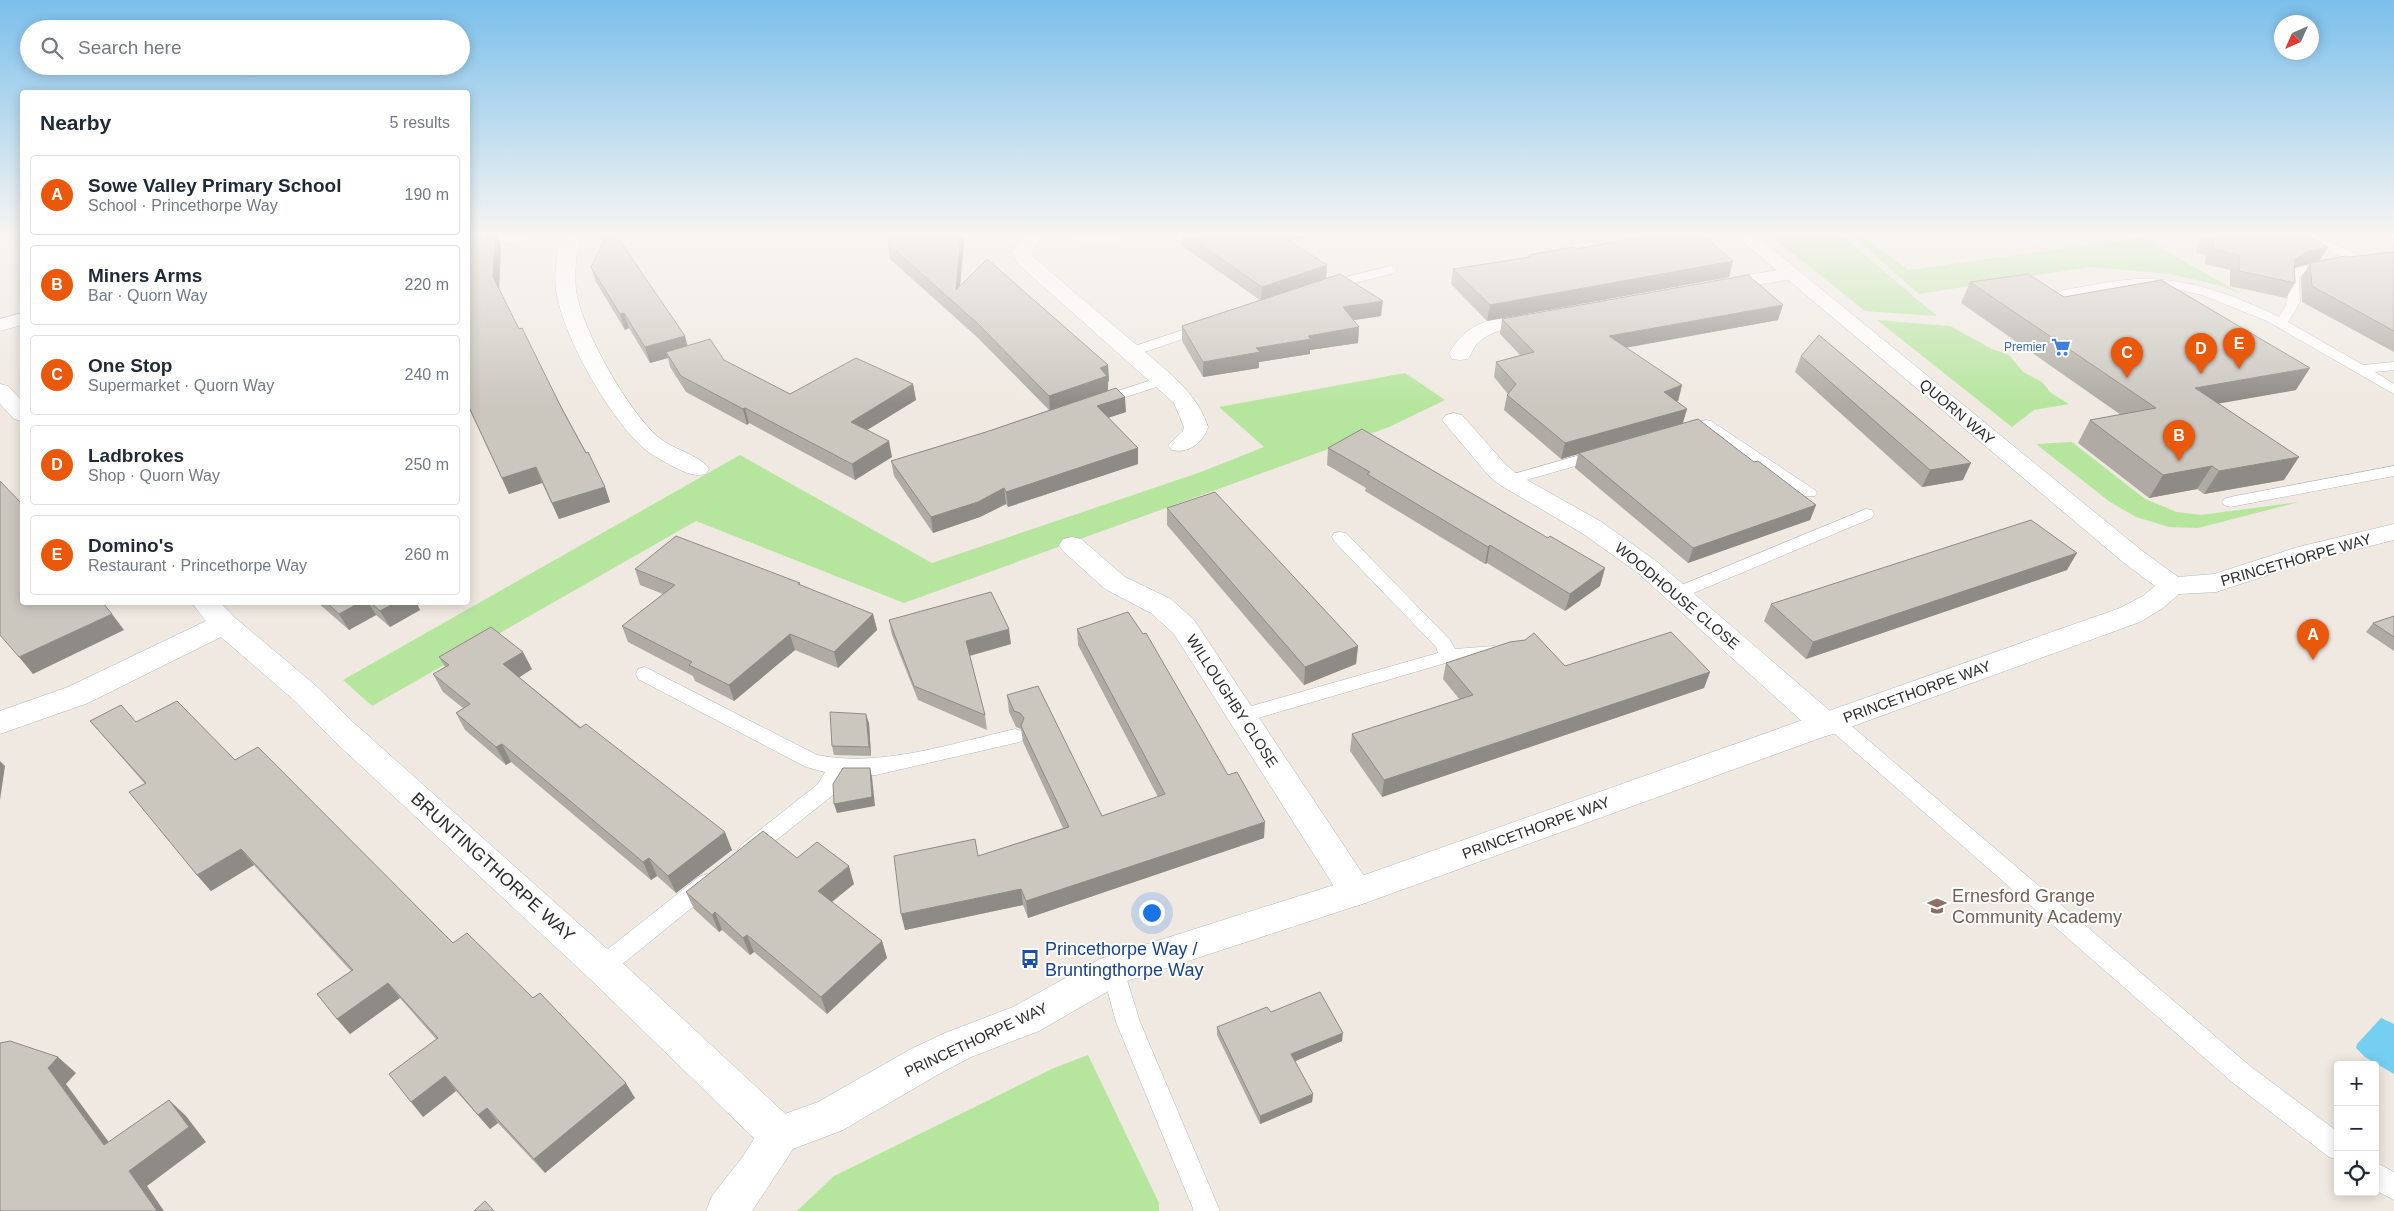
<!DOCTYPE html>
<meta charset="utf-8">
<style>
body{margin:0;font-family:Helvetica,sans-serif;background:#f2f2f3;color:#1f2937}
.controls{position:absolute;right:15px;bottom:15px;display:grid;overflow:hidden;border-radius:5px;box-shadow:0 2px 12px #0003}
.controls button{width:45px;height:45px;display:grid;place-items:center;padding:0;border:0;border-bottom:1px solid #e0e1e3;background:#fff;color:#1f2937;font:25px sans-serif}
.compass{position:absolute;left:2274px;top:15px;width:45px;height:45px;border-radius:50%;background:#fff;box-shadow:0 2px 12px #0003;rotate:225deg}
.you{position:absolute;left:1151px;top:912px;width:18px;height:18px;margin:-12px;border:4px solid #fff;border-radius:50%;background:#1a73e8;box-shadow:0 0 0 8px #1a73e833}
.badge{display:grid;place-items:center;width:32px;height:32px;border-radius:50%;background:#ea580c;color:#fff;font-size:16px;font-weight:700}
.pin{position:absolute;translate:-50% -41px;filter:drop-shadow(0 1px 2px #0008)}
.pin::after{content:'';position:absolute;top:26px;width:18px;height:15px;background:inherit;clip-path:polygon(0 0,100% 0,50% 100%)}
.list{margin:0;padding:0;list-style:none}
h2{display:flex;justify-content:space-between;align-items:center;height:65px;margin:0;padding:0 20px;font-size:21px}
h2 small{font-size:16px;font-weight:400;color:#747a83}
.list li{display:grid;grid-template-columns:32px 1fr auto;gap:15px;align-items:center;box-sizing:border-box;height:80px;margin:0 10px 10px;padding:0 10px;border:1px solid #e0e1e3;border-radius:5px}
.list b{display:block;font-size:19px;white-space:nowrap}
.list p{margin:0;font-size:16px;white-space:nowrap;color:#747a83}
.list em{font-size:16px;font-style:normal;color:#747a83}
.icon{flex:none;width:28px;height:28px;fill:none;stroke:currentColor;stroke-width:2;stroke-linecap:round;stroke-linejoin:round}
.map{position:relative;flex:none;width:2394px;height:1211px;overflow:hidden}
.search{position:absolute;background:#fff;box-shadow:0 2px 12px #0003;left:20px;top:20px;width:450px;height:55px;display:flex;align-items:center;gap:12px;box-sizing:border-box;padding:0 18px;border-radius:28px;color:#747a83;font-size:19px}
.panel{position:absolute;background:#fff;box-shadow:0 2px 12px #0003;left:20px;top:90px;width:450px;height:515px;border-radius:5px}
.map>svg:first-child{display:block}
</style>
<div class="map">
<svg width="2394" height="1211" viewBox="0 0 2394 1211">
<rect width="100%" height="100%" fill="#efe9e1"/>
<!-- green -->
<path fill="#b6e59e" d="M1770 235H1841L1937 316 1865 311Z
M1852 235H1861L1908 270 2143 238 2240 293 2221 286 2171 274 2089 267 1919 294Z
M1877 320 1950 326 1992 349 2009 355 2023 372 2042 382 2051 393 2069 404 2034 410 2012 427Z
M1405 373 1445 400 1389 427 904 603 696 521 372 706 343 680 740 455 932 563 1201 472 1264 447 1219 407Z
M2072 442 2145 499 2177 512 2201 515 2299 502 2198 528 2169 527 2136 517 2110 502 2036 444Z
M1088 1055 1159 1203V1211H797L834 1176 1054 1068Z"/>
<!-- water -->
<path fill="#75cff0" d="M2381 1018 2394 1024V1074L2365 1057 2356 1048 2357 1044Z"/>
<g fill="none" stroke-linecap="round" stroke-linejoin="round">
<!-- lane casing -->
<g stroke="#b4b7c1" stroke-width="1">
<path id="lane" d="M2321 238 2365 258 2367 261 2361 265 2357 264 2317 245 2315 242 2317 239Z
M2329 262 2335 266 2333 269 2303 274 2299 277 2300 302 2288 322 2363 365 2394 362V370L2375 372 2394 384V394L2267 321 2202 295 2172 288 2138 287 2063 298 2057 294 2063 290C2087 286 2111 281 2135 279 2185 277 2235 295 2279 317L2285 307 2288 297 2286 276C2295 264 2315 265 2329 262Z
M1391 266 1397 270 1395 273 1326 290 1320 286 1321 283Z
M1204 323 1209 324 1211 327 1209 330 1136 355 1131 356 1124 352 1126 349Z
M1164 376 1169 377 1171 380 1169 383 1101 405 1094 401 1096 398Z
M1706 420 1711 421 1815 490 1817 493 1815 496H1803L1704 429 1683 435 1676 431 1678 428Z
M1598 450 1606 455 1603 458 1509 485 1501 480 1503 477Z
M2394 466V476L2230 507 2224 505 2222 502 2224 499 2230 497Z
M1866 509 1872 510 1874 514 1872 518 1684 597 1678 599 1672 597 1669 593 1672 589Z
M1340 532 1346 533 1450 640 1455 649 1494 646 1500 648 1503 652 1500 656 1494 658 1449 662 1241 723 1234 721 1231 716 1234 711 1438 653 1436 647 1334 541 1332 537 1334 533Z
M645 667 817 755C881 768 953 743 1015 729L1022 731 1025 736 1022 741 1015 743 876 775H844L832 796 756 856 749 859 742 856 738 850 742 844 818 784 825 772 806 767 638 679 636 674 638 669Z
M1834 715 1841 717 2250 1066 2338 1132V1160L2329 1157 2232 1082 1827 727 1824 722 1827 717Z
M707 874 715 877 718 883 715 889 610 974 602 977 594 974 591 967 594 960 699 877Z
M1113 960 1121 963 1124 970 1140 1022 1220 1211H1194L1116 1022 1102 970 1105 963Z
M2375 1162 2394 1172V1200L2375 1190Z"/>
</g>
<!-- street casing -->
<g stroke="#b4b7c1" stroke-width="1">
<path id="street" d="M479 235H531L529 239 522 241 468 248V236Z
M561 235H579C577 255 573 276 577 296 586 336 627 409 658 437 672 449 700 455 709 469L706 474C693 477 685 472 674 467 661 460 649 454 639 444 607 412 565 340 557 295 553 276 557 254 561 235Z
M1025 235H1043L1032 252 1033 257 1172 375C1188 391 1201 405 1208 427 1203 443 1188 454 1172 450L1168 445 1183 431 1184 427 1174 403 1017 263 1012 252Z
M1068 235H1130L1128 239 1121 241H1077L1070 239Z
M1790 268 1797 270 1800 274 1797 278 1717 292 1710 290 1707 286 1710 282 1717 280Z
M1537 312 1544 314 1547 318 1544 322C1523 328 1496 326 1479 342 1474 346 1472 353 1468 359L1460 360 1452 359 1449 354C1467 318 1501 317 1537 312Z
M22 313V325L0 331V319Z
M0 384 8 386 22 401V421L14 419 0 404Z
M1454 413 1462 415 1506 465 1518 475 1600 521 1656 561 1837 717 1841 725 1837 733 1826 736 1815 733 1638 573 1582 533 1500 485 1488 475 1442 420 1446 415Z
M1072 537 1081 539 1125 577 1171 599 1194 620 1368 882 1373 892 1368 902 1356 906 1344 902 1174 634 1151 613 1105 589 1063 551 1059 545 1063 539Z
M191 602H220L234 617 315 685 354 723 615 956 793 1121 799 1135 793 1149 779 1154 765 1149 589 978 332 739 295 701 221 637 88 703 0 734V711L68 687 206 621Z"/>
</g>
<!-- secondary casing -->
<g stroke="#b4b7c1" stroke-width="1">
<path id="secondary" d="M1735 235H1755L2141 550 2178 577 2214 574 2298 547 2394 524V540L2314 560 2216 592 2179 594 2163 608 2140 622 1368 902 1124 982 1039 1031 971 1057 937 1075 843 1130 793 1149 752 1211H706L712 1196 744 1155 765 1121 818 1102 911 1049 945 1033 1013 1007 1100 959 1353 879 2120 608 2143 596 2155 586 2123 562Z"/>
</g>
<!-- lane -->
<use href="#lane" fill="#fff" fill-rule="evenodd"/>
<!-- street -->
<use href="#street" fill="#fff" fill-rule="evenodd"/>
<!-- secondary -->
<use href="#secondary" fill="#fff" fill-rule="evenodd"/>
</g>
<!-- wall -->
<path fill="#afaba4" d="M468 235H497L501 246 499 289 519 329 605 487 610 502 559 519 542 483 509 494 468 406Z
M1182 235H1315L1290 241 1327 265 1326 278 1381 316 1353 320 1359 327 1358 343 1310 350V354L1259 362V368L1203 377 1182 341V326L1260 300 1182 246Z
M2200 235H2306L2328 247 2319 261 2394 252V352L2302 302 2301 278 2310 263 2297 267 2294 268 2295 283 2286 298 2230 286V270L2205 264 2206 255 2196 253Z
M964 241 960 286 1108 365 1109 381 1108 382V390L1126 412 1108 418 1138 464 1008 507 1006 504 980 517 933 533 894 476 891 461 986 432 1049 410 978 338 890 259 888 244Z
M1576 249 1733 261 1729 277 1487 321 1451 284 1453 269 1528 257 1529 255Z
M591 267 688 345 724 360 790 394 913 384 916 400 867 430 892 457 855 480 749 423 747 425 686 392 670 367 668 358 650 363 629 328 625 330 596 282Z
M1970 282 2064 297 2296 390 2218 403 2284 480 2204 494 2197 489 2149 498 2078 443 2090 420 2121 415 1961 303Z
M1502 319 1778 320 1626 348 1682 385 1678 401H1676L1687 409 1683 423 1754 462 1816 505 1810 520 1688 563 1575 468 1578 454 1561 459 1504 410 1507 395 1508 394 1494 377 1496 362 1520 355 1500 334Z
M1801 356 1963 480 1922 487 1795 372Z
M1328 448 1548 538 1605 568 1600 586 1565 611 1487 563 1485 564 1365 491 1366 488 1327 465Z
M1167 508 1358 646 1356 664 1304 685 1167 525Z
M1958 545 2067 570 1806 659 1764 621 1771 604Z
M635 569 800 586 873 614 877 630 838 668 795 650 734 701 695 681 693 676 628 642 622 626 663 594 640 585Z
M317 602H416L420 610 390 627 376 615 349 630Z
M2394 616V651L2366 632 2373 623Z
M889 620 1011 644 970 656 985 715 987 730 918 700 892 635Z
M1077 629 1264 838 1028 918 1023 905 905 930 978 856 1063 828 1023 742 1021 729 1016 727 1009 712 1007 695 1102 816 1158 797 1078 645Z
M439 657 532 669 519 677 732 850 676 893 657 876 651 880 511 762 506 765 465 730 456 713 463 708 443 692 433 674 445 667Z
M1446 663 1565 666 1710 672 1704 688 1382 797 1350 751 1352 734 1460 700 1443 679Z
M90 721 136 722 235 760 453 943 635 1098 545 1173 498 1123 490 1129 456 1091 423 1117 436 1039 400 998 350 1034 317 994 351 971 254 865 211 891 197 875 145 784Z
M869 723 871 756 834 755 832 746Z
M797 858 854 884 832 902 882 941 887 958 827 1014 754 952 750 955 722 930 719 932 694 909 686 892Z
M1271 1012 1342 1041 1295 1061 1313 1094 1312 1102 1260 1124 1217 1035V1027Z"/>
<!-- shaded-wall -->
<path fill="#8e8b86" d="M495 235H497L501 246 499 291 493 277Z
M961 235H963L964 241 958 306 956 290Z
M1273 235H1315L1273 245Z
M2328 247 2319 261 2297 267 2285 275 2294 260 2306 252Z
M1733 261 1729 277 1487 321 1490 305Z
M1327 265 1326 280 1261 302 1262 287Z
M1383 301 1381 316 1342 322 1343 307Z
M1783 305 1778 320 1606 351 1609 336Z
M624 313 629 328 625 330 620 314Z
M1359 327 1358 343 1310 350V354L1259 362V368L1203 377V362L1256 348 1308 336Z
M685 336 689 352H666L668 358 650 363 645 347Z
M1108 365 1109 381 1108 382V393L1050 412 1049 396 1100 368Z
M2310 368 2296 390 2182 410 2195 388Z
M913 384 916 400 854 438 851 422Z
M1682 385 1678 401 1660 407 1664 392Z
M1125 397 1126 412 1098 421 1097 406Z
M745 408 749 423 747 425 743 409Z
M1687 409 1682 425 1579 453 1578 454 1561 459 1565 443Z
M889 441 892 457 855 480 852 464Z
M1138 448V464L1008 507 1006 492Z
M2299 457 2284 480 2204 494 2219 471Z
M1971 463 1963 480 1922 487 1930 470Z
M2212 466 2197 489 2149 498 2163 475Z
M536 467 542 483 509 494 502 478Z
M605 487 610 502 559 519 552 503Z
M1004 488 1006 504 980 517 933 533 931 517Z
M1816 505 1810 520 1688 563 1693 548Z
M1490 545 1487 563 1485 564 1488 547Z
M2077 553 2067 570 1806 659 1813 642Z
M1605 568 1600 586 1565 611 1570 594Z
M361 602H368L376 615 349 630 339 614Z
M396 602H416L420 610 390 627 380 611Z
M112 614 124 630 33 674 19 657Z
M873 614 877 630 838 668 834 652Z
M1009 629 1011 644 968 656 966 641Z
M790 634 795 650 734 701 729 685Z
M1358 646 1356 664 1304 685 1305 667Z
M523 652 532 669 512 682 503 664Z
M1710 672 1704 688 1382 797 1384 780Z
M866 714 869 723 871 756 869 747Z
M502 744 511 762 506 765 496 747Z
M0 761 5 766 0 800Z
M870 768 872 777 875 806 837 813 834 804Z
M1265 822 1264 838 1028 918 1026 901Z
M725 832 732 850 676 893 668 876Z
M241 849 254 865 211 891 197 875Z
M649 858 657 876 651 880 643 862Z
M849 866 854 884 824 908 818 891Z
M1021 889 1023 905 905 930 901 914Z
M715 912 722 930 719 932 712 915Z
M747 935 754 952 750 955 743 938Z
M882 941 887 958 827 1014 821 997Z
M388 983 400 998 350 1034 337 1019Z
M1343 1033 1342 1041 1291 1063V1054Z
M58 1057 76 1073 66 1084 122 1160 104 1145 48 1068Z
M445 1076 456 1091 423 1117 411 1102Z
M626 1083 635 1098 545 1173 534 1159Z
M1313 1094 1312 1102 1260 1124V1116Z
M169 1100 186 1116 206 1142 147 1186 164 1211H157L129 1171Z
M487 1108 498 1123 490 1129 478 1115Z"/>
<!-- building -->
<path fill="#cbc7bf" stroke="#8e8b86" d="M472 235H495L493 277 519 329 522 328 562 409 586 453 588 452 605 487 552 503 536 467 502 478 468 405V236Z
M607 235H616L685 336 645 347 624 313 620 314 591 267Z
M890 235H961L956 290 987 259 1108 365 1100 368 1107 376 1049 396 976 322 888 244Z
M1187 235H1280L1327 265 1262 287Z
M1654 235H1703L1733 261 1490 305 1453 269 1531 257 1529 255 1573 247 1576 249Z
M2205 235H2306L2328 247 2306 252 2294 260 2295 283 2239 271V255L2213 249 2214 241 2204 239Z
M2394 252V331L2312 286 2310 263 2345 256 2349 257Z
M1340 274 1383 301 1343 307 1359 327 1308 336 1311 339 1256 348 1260 352 1203 362 1182 326Z
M2028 274 2064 297 2161 280 2310 368 2195 388 2299 457 2219 471 2212 466 2163 475 2090 420 2156 408 1970 282Z
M1748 275 1783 305 1609 336 1682 385 1664 392 1687 409 1565 443 1507 395 1516 384 1496 362 1534 352 1502 319Z
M1819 335 1971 463 1930 470 1801 356Z
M710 339 724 360 790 394 856 358 913 384 851 422 889 441 852 464 745 408 743 409 681 376 666 352Z
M1116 388 1125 397 1097 406 1138 448 1006 492 1004 488 978 502 931 517 891 461 986 432Z
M1698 419 1754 462 1758 461 1816 505 1693 548 1579 453Z
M1362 429 1548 538 1550 536 1605 568 1570 594 1490 545 1488 547 1367 474 1370 472 1328 448Z
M0 481 22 504V602H102L112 614 19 657 0 635Z
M1215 492 1358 646 1305 667 1167 508Z
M2031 520 2077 553 1813 642 1771 604Z
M676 536 800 583 798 584 873 614 834 652 790 634 729 685 689 665 692 662 622 626 675 585 635 569Z
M991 592 1009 629 966 641 985 715 914 686 889 620Z
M326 602H361L339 614Z
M370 602H396L380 611Z
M1128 612 1143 634 1146 633 1228 775 1237 772 1265 822 1026 901 1021 889 901 914 894 856 975 839 978 856 1069 827 1021 726 1024 718 1020 713 1014 711 1007 695 1038 686 1102 816 1165 794 1077 629Z
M2394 616V637L2373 623Z
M491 627 523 652 503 664 580 728 586 724 725 832 668 876 649 858 643 862 502 744 496 747 456 713 470 704 433 674 449 665 439 657Z
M1671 632 1710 672 1384 780 1352 734 1473 695 1446 663 1510 642 1525 640 1534 633 1565 666Z
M177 701 235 760 258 747 453 943 467 933 533 998 540 993 626 1083 534 1159 487 1108 478 1115 445 1076 411 1102 389 1074 438 1038 388 983 337 1019 317 994 353 970 241 849 197 875 129 792 146 783 90 721 121 705 136 722Z
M830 712 866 714 869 747 832 746Z
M843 768H870L872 797 834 804 833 784Z
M763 831 797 858 817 842 849 866 818 891 882 941 821 997 747 935 743 938 715 912 712 915 686 892Z
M1320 992 1343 1033 1291 1054 1313 1094 1260 1116 1217 1027 1267 1007 1271 1012Z
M10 1041 58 1057 48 1068 104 1145 169 1100 189 1127 129 1171 157 1211H0V1043Z
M485 1201 494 1211H474Z"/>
<!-- sky -->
<linearGradient id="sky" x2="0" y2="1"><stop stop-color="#7abfeb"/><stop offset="0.58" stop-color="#f8f5f2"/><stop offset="1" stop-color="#f8f5f2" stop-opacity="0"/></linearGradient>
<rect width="2394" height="404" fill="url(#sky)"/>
<!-- icons -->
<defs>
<g id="supermarket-bare" transform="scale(1.5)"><path d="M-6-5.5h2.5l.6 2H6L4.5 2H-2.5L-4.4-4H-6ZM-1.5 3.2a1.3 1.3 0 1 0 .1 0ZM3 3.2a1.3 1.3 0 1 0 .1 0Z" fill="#3f7fe0" stroke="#fff" stroke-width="2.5" paint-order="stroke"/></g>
<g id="school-bare" transform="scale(1.5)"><path d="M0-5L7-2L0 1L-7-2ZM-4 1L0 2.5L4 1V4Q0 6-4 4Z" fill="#8d6e63" stroke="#fff" stroke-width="2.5" paint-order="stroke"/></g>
<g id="bus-bare" transform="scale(1.5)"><path d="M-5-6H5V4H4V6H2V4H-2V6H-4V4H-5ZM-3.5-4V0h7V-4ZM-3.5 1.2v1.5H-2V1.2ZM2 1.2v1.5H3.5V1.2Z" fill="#1a4fb4" stroke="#fff" stroke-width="2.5" paint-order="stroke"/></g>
</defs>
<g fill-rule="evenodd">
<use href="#supermarket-bare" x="2061" y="347"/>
<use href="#school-bare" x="1937" y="906"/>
<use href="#bus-bare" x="1030" y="959"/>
</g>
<g text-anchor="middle" stroke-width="4" stroke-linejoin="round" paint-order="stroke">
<!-- far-shop labels -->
<g font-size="12" fill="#366cbe" stroke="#fff" text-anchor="end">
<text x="2046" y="351">Premier</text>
</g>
<!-- street labels -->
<g font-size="15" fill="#2e2e2e" stroke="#fff">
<text transform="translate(1957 412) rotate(40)" y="5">QUORN WAY</text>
<text transform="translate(2296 560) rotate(-16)" y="5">PRINCETHORPE WAY</text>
<text transform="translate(1677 596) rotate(40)" y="5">WOODHOUSE CLOSE</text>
<text transform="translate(1917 692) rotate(-20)" y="5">PRINCETHORPE WAY</text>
<text transform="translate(1232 701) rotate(57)" y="5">WILLOUGHBY CLOSE</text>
<text transform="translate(1536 828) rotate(-20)" y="5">PRINCETHORPE WAY</text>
<text transform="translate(976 1040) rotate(-25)" y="5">PRINCETHORPE WAY</text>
</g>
<!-- near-street labels -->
<g font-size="18" fill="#2e2e2e" stroke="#fff">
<text transform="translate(493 867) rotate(42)" y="6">BRUNTINGTHORPE WAY</text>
</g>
<!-- near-education labels -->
<g font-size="18" fill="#785e54" stroke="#fff" text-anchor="start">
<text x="1952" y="902">Ernesford Grange<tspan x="1952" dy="21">Community Academy</tspan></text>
</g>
<!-- near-transit labels -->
<g font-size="18" fill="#164399" stroke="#fff" text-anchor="start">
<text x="1045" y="955">Princethorpe Way /<tspan x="1045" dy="21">Bruntingthorpe Way</tspan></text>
</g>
</g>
</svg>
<div class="controls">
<button>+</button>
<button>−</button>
<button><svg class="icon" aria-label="locate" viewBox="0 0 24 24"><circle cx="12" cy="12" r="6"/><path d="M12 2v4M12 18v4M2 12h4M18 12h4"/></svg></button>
</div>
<svg class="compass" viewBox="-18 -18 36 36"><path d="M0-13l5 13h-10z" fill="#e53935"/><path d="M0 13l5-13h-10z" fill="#747a83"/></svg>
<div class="you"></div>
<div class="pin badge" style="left:2313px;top:660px">A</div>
<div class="pin badge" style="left:2179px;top:461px">B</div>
<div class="pin badge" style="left:2127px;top:378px">C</div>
<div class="pin badge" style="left:2201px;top:374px">D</div>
<div class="pin badge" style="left:2239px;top:369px">E</div>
<div class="search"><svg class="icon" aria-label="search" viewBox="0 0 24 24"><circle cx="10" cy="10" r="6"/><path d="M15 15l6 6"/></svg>Search here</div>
<section class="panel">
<h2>Nearby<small>5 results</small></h2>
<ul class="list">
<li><span class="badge">A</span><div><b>Sowe Valley Primary School</b><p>School · Princethorpe Way</p></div><em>190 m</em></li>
<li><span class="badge">B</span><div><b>Miners Arms</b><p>Bar · Quorn Way</p></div><em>220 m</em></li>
<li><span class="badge">C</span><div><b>One Stop</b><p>Supermarket · Quorn Way</p></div><em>240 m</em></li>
<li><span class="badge">D</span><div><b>Ladbrokes</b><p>Shop · Quorn Way</p></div><em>250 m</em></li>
<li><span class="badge">E</span><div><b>Domino's</b><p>Restaurant · Princethorpe Way</p></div><em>260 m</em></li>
</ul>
</section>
</div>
